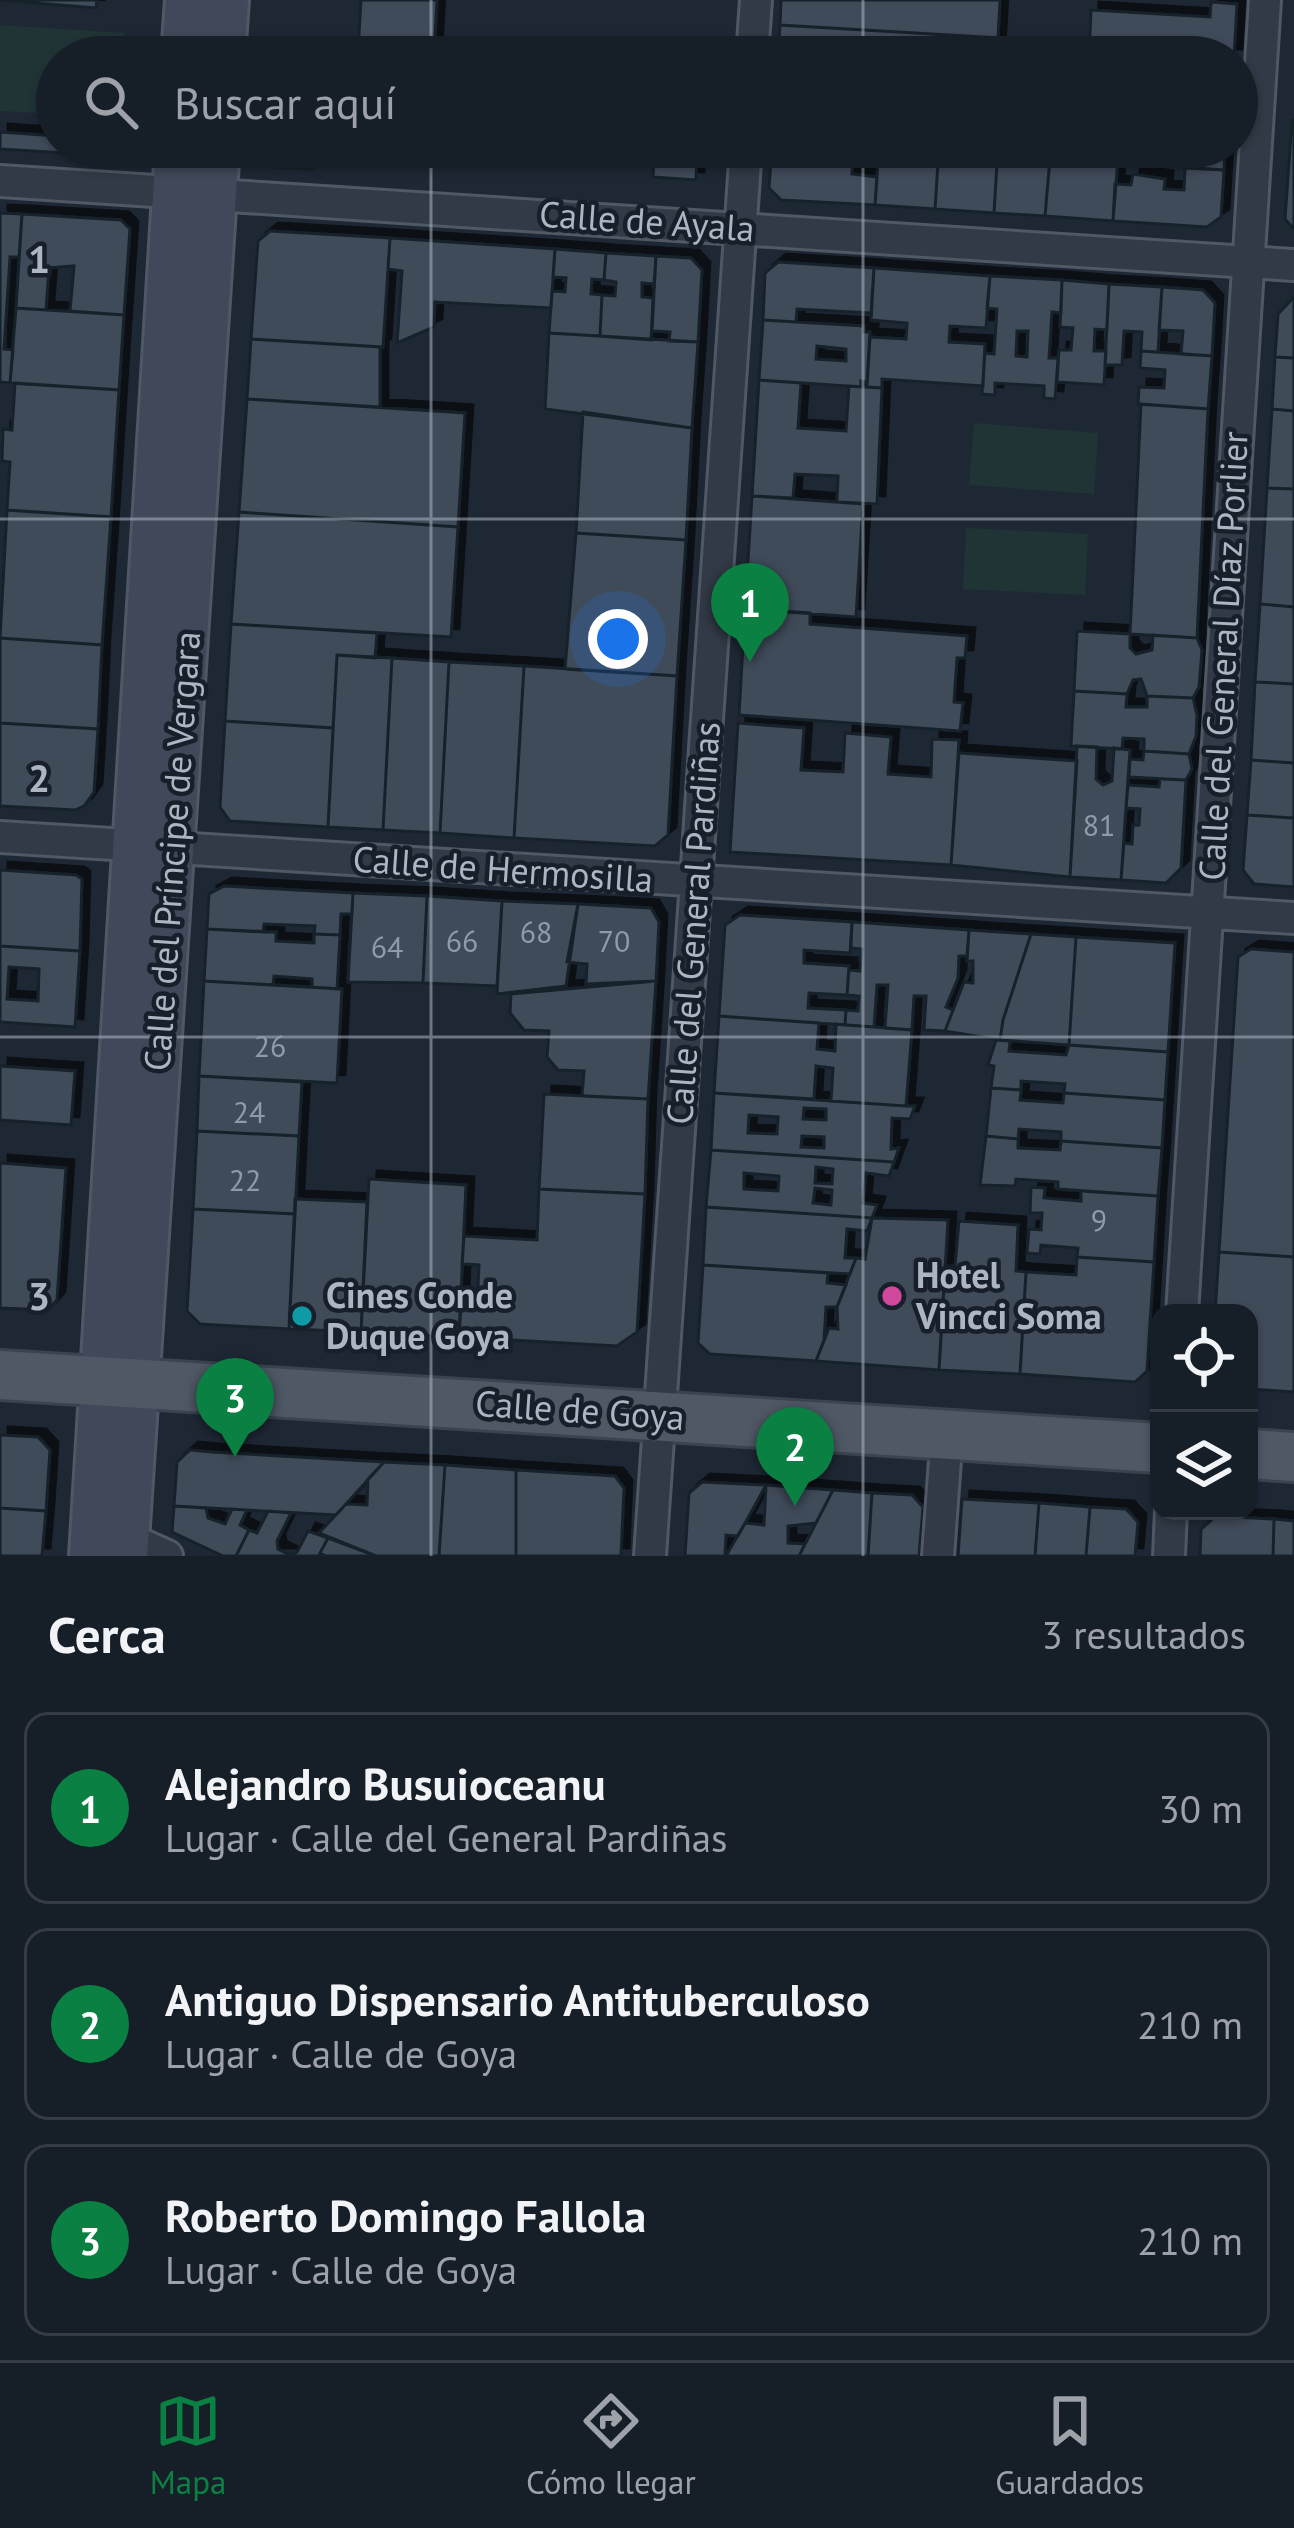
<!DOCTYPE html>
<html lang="es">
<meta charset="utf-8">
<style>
body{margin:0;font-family:"PT Sans",sans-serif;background:#232b34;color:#f1f3f6}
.controls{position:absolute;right:36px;bottom:36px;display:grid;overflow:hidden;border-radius:24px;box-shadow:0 3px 9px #0004}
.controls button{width:108px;height:108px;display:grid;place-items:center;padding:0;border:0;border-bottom:3px solid #353c45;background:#161e28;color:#f1f3f6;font:60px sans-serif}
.you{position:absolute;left:618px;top:639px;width:42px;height:42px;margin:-30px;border:9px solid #fff;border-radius:50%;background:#1a73e8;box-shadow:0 0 0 18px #1a73e833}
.badge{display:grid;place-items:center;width:78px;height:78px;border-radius:50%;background:#0b8043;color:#fff;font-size:39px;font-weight:700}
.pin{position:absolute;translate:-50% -99px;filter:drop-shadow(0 3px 6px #0008)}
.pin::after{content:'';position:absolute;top:63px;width:42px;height:36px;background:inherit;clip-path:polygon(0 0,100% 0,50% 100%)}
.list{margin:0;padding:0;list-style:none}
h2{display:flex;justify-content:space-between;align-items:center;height:156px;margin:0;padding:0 48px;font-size:51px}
h2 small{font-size:39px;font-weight:400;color:#9ea2a8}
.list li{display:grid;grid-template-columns:78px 1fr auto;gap:36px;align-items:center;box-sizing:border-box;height:192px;margin:0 24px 24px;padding:0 24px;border:3px solid #353c45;border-radius:24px}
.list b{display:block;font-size:45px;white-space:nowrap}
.list p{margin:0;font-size:39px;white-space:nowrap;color:#9ea2a8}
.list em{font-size:39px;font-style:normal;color:#9ea2a8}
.icon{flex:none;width:66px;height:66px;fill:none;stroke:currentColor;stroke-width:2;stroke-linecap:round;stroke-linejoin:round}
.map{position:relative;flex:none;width:1294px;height:1556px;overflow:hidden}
.search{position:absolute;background:#161e28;box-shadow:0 3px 9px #0004;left:36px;right:36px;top:36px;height:132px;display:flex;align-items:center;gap:30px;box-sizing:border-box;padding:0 42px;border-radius:66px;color:#9ea2a8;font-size:45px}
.sheet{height:804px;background:#161e28}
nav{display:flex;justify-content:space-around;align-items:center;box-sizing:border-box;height:168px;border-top:3px solid #353c45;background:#161e28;font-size:33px;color:#9ea2a8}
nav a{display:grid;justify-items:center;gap:6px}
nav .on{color:#0b8043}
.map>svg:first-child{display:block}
</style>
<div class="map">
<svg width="1294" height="1556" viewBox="0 0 1294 1556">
<defs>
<filter id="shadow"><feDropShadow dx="8" dy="-8" stdDeviation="0" flood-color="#0009"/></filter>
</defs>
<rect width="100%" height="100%" fill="#1e2835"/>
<!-- green -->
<path fill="#203436" d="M0 25 125 33 123 57H57V114L0 111Z
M974 423 1098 433 1094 494 969 485Z
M966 528 1088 534 1085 595 963 589Z"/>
<!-- building -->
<path fill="#3f4b5a" stroke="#19212c" stroke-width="3" fill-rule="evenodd" filter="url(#shadow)" d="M0 0H97L96 8Z
M361 0H437L434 56 460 57H339V50L358 51Z
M781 0H1000L998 38 780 25Z
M1211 2 1237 4 1234 57H1089L1091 10 1210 17Z
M780 25 998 38 996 57H778Z
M1292 120H1294V229L1285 219Z
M0 132 57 136V147H131L115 156 0 149Z
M261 147 276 148V157L312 159V169L274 167Z
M772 147 878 151V164L853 163 852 174 877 177 875 205 781 200 769 188Z
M879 147H939L935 209 875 205Z
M939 147H998L994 213 935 209Z
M998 147H1051L1045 216 994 213Z
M1051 147H1119L1113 221 1045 216Z
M1119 147H1225L1224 170 1143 164 1144 150 1134 149 1133 164 1117 163Z
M654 155 697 157 696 180 653 177Z
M1185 168 1224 170 1221 217 1207 227 1113 221 1115 184 1131 185 1133 174 1165 179 1164 189 1184 190Z
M0 213 22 214 19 257H10L4 349 13 350 10 383 0 382Z
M22 214 121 220 130 229 124 315 70 311 74 266 49 268 46 310 16 308Z
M270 231 390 238 383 347 251 339 258 241Z
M390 238 555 249 551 308 435 302 434 327 397 343 402 271 388 269Z
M555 249 606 253 604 280 592 279 591 294 602 295 600 336 549 333 552 291 565 292 566 278 553 277Z
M606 253 656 256 654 284 642 283V297L653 298 651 340 600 336 602 295 615 296 616 282 604 280Z
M656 256 691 258 702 270 698 342 669 341 670 332 652 331Z
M778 262 874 268 871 313 797 309 796 322 763 320 765 273Z
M874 268 990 276 986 328 950 326 949 342 985 344 983 386 882 379V388L867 387 870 337 906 339 907 323 871 320Z
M990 276 1062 280 1061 313 1052 312 1049 358H1058L1055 399 1044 398V386L995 383V395L982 394 985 353 994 354 997 309 987 308ZM1017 331H1028L1027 357 1016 356Z
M1062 280 1109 284 1107 330 1095 329 1094 351H1106L1104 385 1057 382 1059 350H1071L1073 328 1060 327Z
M1109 284 1162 287 1158 352 1141 351 1142 332 1124 331 1122 365H1105Z
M1162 287 1203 290 1215 303 1212 356 1181 354 1183 331 1159 330Z
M1294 297V358L1275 357 1278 314Z
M16 308 124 315 119 390 10 383Z
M763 320 864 326V332H870L867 382 861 381V387L759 380ZM817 346 846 349V361L816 359Z
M549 333 698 342 692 428 545 409Z
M251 339 380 347V407L247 399Z
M1141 351 1212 356 1208 409 1138 404 1139 387 1164 388 1165 370 1140 368Z
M1275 357 1294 358V411L1272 409Z
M759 380 801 383 798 428 846 431 849 386 882 388 877 504 837 502 838 476 795 474 793 498 752 496Z
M15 383 119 390 111 517 7 510 10 462 2 461 3 429 12 430Z
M247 399 465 413 458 527 239 512Z
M1141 404 1208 409 1197 638 1130 634Z
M1272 409 1294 411V489L1267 488Z
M583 412 692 428 686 540 576 533Z
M1267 488 1294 489V607L1260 604Z
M752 496 863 504 856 617 745 609Z
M7 510 111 517 102 645 0 638Z
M239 512 458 527 451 637 231 624Z
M576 533 686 540 677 676 565 669Z
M1260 604 1294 607V684L1255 682Z
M745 609 810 613V624L967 636 965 658H957L954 702 963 703 960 731 739 715Z
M231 624 377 633 375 658 337 655 333 728 225 721Z
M1077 631 1130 634V648L1136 654 1152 650 1153 635 1197 638 1202 650 1199 687 1193 698 1147 696 1141 679 1133 680 1127 694 1074 691Z
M0 638 102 645 98 729 0 723Z
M337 655 392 658 383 830 328 827Z
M392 658 449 662 440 833 383 830Z
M449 662 524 666 514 838 440 833Z
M524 666 677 676 668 835 655 846 514 838Z
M1255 682 1294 684V763L1251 760Z
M1074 691 1127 694 1126 707H1147V696L1193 698 1197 715 1196 736 1189 754 1144 751V739L1123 738 1122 749 1071 746Z
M225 721 333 728 328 827 230 821 220 807Z
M0 723 98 729 94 792 84 806 75 810 0 806Z
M738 723 804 728 801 770 843 772 845 733 891 737 888 774 931 777 932 739 959 740 951 865 730 852Z
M1077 746 1097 747 1096 779 1103 785 1112 781 1114 748 1130 750 1121 880 1070 877Z
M1144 751 1189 754 1192 769 1186 780 1129 777 1130 759 1143 760Z
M959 753 1077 761 1070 877 951 865Z
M1251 760 1294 763V818L1247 815Z
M1160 779 1186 780 1181 868 1166 883 1121 880 1124 843 1132 844 1133 825H1139L1140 809 1126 808 1128 785 1159 787Z
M1247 815 1294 818V887L1254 884 1243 870Z
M0 870 76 875 82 879 80 951 0 946Z
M224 886 353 893 352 914H341L340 935 314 934 315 926 264 924 263 932 207 929 209 894Z
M353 893 427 896 423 983 348 982Z
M427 896 502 901 497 986 423 983Z
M502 901 578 904 566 986 497 994Z
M578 904 651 908 659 922 656 981 586 984 587 964 567 962Z
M740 915 852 922 850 953 804 950V963L849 966 847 995 809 993 808 1008 846 1010 845 1025 719 1016 725 925Z
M852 922 969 930 967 956H959L958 978 946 1007 953 1010 945 1031 924 1030 926 996H914L912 1030 885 1028 888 985H877L874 1027 845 1025 846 1010 858 1011 859 996 847 995 849 970 860 971 862 949 851 948Z
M207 929 276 932V941L314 943V934L340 935 337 989 312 987V979L274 976 273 985 204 981Z
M969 930 1031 934 1003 1020 1000 1040 945 1031 964 982 973 983V961H967Z
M1031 934 1076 937 1069 1045 1000 1040 1003 1020Z
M1076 937 1175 943 1168 1052 1069 1045Z
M0 946 80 951 75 1027 0 1022ZM9 967 39 969 38 1001 7 999Z
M1251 949 1294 952V1257L1219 1252 1238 957Z
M204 981 342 989 337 1083 199 1076Z
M656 981 648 1099 582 1096 584 1071 558 1070 547 1057 549 1031 524 1030 510 1013 511 994Z
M719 1016 819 1023 817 1049 835 1051 836 1024 912 1030 906 1106 831 1101 833 1068 816 1066 814 1099 714 1093Z
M996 1040 1010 1041 1009 1051 1066 1055 1069 1045 1168 1052 1165 1100 1064 1093 1065 1084 1021 1081V1090L991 1088 994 1066 988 1065Z
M0 1066 75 1071 71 1125 0 1120Z
M199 1076 302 1082 299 1136 197 1131Z
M991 1088 1021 1090 1020 1100 1063 1103 1064 1093 1165 1100 1162 1148 1061 1141V1132L1019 1129 1018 1139 986 1136Z
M714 1093 906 1106H915L910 1119 892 1118 891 1149 899 1148 894 1162 711 1150ZM804 1108 826 1109V1120L803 1119ZM749 1115 778 1117 777 1134 748 1133ZM802 1136 824 1137V1148L801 1147Z
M544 1094 648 1099 645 1194 539 1189Z
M197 1131 299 1136 295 1214 193 1209Z
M986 1136 1018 1139V1148L1060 1150 1061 1141 1162 1148 1158 1196 1058 1189V1182L1016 1179 1015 1186 980 1185Z
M711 1150 894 1162 889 1176 866 1173 863 1203 877 1205 872 1218 706 1207ZM816 1167 833 1169 832 1184 815 1183ZM744 1173 779 1176 778 1191 744 1189ZM815 1188 832 1190 831 1205 813 1203Z
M0 1163 66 1168 57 1300 48 1310 0 1308Z
M369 1179 466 1185 459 1337 361 1332Z
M1031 1187 1045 1188 1044 1198 1081 1201V1191L1158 1196 1154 1262 1077 1257 1078 1248 1041 1245 1040 1254 1027 1253 1029 1229 1041 1230 1042 1213H1030Z
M539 1189 645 1194 637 1332 617 1346 459 1337 461 1305 477 1306 479 1265 462 1264 464 1236 537 1240Z
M295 1199 367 1202 361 1332 289 1329Z
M706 1207 872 1218 867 1231 847 1229 845 1258H856L850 1274 703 1265Z
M193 1209 295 1214 289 1329 200 1324 187 1311Z
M872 1218 948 1220 939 1370 816 1361 829 1328 838 1329 837 1307 856 1258 865 1259Z
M959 1221 1018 1225 1016 1271 1026 1272 1020 1374 939 1370 945 1266H955Z
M1219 1252 1294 1257V1392L1249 1389V1313H1215Z
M1077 1257 1154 1262 1147 1371 1135 1382 1020 1374 1026 1272 1076 1275Z
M703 1265 828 1273 827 1283 846 1285 837 1307H826L824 1340 816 1361 710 1354 698 1343Z
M0 1435 38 1437 50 1450 46 1511 0 1508Z
M190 1450 212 1452 384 1462 336 1515 174 1506 177 1462Z
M384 1462 445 1465 439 1556H376L319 1533 346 1504 367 1505 368 1479Z
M445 1465 516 1470V1556H439Z
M516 1470 615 1476 624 1488 621 1556H516Z
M702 1482 766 1485 738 1536 726 1535 725 1556H685L689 1493Z
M766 1485 833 1490 816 1523 788 1526V1543L805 1544 799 1556H726L745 1523 764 1525Z
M833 1490 872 1493 868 1556H799Z
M872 1493 912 1495 923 1507 919 1556H868Z
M962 1499 1039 1503 1035 1556H958Z
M1039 1503 1090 1507 1086 1556H1035Z
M174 1506 206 1508 208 1518 225 1524 232 1509 247 1510 240 1525 249 1530 236 1556H223L172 1532Z
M1090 1507 1126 1509 1138 1522 1135 1556H1086Z
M0 1508 46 1511 42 1556H0Z
M268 1511 291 1513 277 1541 278 1549 290 1555 297 1552 308 1531 328 1538 320 1553 326 1556H236L249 1530 257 1533Z
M1216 1516 1274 1519 1273 1556H1200L1201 1529Z
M1274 1519 1294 1521V1556H1273Z
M328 1538 376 1556H326L320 1553Z"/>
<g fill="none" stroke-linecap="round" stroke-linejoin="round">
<!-- minor casing -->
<g stroke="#4f5864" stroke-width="36">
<path id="minor" d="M752 57 756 0
M0 181 1294 265
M0 837 1294 918
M1182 1313 1265 0
M127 1538 167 1556
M650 1556 746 147
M938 1556 947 1433
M1169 1556 1171 1511"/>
</g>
<!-- secondary casing -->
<g stroke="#4f5864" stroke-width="48">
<path id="secondary" d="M183 57 187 0
M223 57 227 0
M91 1556 177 147
M126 1556 218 147"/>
</g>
<!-- primary casing -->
<g stroke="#3b434f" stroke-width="54">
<path id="primary" d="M0 1375 1159 1448
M1249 1454 1294 1457"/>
</g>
<!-- minor -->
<use href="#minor" stroke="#313a46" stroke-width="30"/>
<!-- secondary -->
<use href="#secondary" stroke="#3f4959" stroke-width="42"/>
<!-- primary -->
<use href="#primary" stroke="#4f5966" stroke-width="48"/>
</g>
<!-- grid -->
<path fill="none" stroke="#abb5c3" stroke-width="3" stroke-opacity="0.55" d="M431 0V57M863 0V57M431 147V1556M863 147V1556M0 519H1294M0 1037H1294"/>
<!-- markers -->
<circle fill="#d1479c" stroke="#171f2a" stroke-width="4.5" cx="892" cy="1296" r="12"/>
<circle fill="#0f9aa8" stroke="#171f2a" stroke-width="4.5" cx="302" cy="1316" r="12"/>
<g text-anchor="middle" stroke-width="9" stroke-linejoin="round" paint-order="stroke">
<!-- number labels -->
<g font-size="30" fill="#909aa9">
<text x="1099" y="836">81</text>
<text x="536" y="943">68</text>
<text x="462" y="952">66</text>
<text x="614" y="952">70</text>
<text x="387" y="958">64</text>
<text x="270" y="1057">26</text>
<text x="249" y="1123">24</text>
<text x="245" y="1191">22</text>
<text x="1099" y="1231">9</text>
</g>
<!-- street labels -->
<g font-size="36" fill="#abb5c3" stroke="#171f2a">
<text transform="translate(647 221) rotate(4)" y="13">Calle de Ayala</text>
<text transform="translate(1223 656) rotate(-87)" y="13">Calle del General Díaz Porlier</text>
<text transform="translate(172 851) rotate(-86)" y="13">Calle del Príncipe de Vergara</text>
<text transform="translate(503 869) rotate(4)" y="13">Calle de Hermosilla</text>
<text transform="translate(693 923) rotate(-86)" y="13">Calle del General Pardiñas</text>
<text transform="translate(580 1410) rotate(4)" y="13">Calle de Goya</text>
</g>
<!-- poi labels -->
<g font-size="36" font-weight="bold" fill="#abb5c3" stroke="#171f2a" text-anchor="start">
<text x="916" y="1288">Hotel<tspan x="916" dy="41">Vincci Soma</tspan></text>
<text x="326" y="1308">Cines Conde<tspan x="326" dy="41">Duque Goya</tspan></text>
</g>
</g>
<g font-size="39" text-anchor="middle" font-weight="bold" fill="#abb5c3" stroke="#171f2a" stroke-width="9" stroke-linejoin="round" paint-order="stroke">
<text x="39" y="273">1</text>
<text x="39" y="792">2</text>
<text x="39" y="1310">3</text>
</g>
</svg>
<div class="controls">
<button><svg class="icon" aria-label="locate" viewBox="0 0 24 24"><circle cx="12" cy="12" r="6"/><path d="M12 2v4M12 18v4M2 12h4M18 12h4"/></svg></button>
<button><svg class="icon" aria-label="layers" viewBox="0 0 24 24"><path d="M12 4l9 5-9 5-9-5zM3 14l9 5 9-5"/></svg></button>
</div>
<div class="you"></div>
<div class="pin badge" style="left:750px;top:662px">1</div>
<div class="pin badge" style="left:795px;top:1506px">2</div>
<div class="pin badge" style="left:235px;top:1457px">3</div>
<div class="search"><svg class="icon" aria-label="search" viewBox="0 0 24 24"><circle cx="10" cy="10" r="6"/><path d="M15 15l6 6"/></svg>Buscar aquí</div>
</div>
<section class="sheet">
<h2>Cerca<small>3 resultados</small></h2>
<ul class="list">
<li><span class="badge">1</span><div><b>Alejandro Busuioceanu</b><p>Lugar · Calle del General Pardiñas</p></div><em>30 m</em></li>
<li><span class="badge">2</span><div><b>Antiguo Dispensario Antituberculoso</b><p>Lugar · Calle de Goya</p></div><em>210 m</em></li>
<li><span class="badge">3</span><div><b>Roberto Domingo Fallola</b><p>Lugar · Calle de Goya</p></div><em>210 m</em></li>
</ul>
</section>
<nav>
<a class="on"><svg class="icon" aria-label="map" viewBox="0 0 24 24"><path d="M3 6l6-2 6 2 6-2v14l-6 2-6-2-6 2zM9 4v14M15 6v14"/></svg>Mapa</a>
<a><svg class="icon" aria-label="directions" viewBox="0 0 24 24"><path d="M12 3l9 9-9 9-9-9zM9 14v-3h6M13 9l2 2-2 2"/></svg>Cómo llegar</a>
<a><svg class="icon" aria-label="saved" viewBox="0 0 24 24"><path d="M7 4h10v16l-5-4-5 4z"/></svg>Guardados</a>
</nav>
